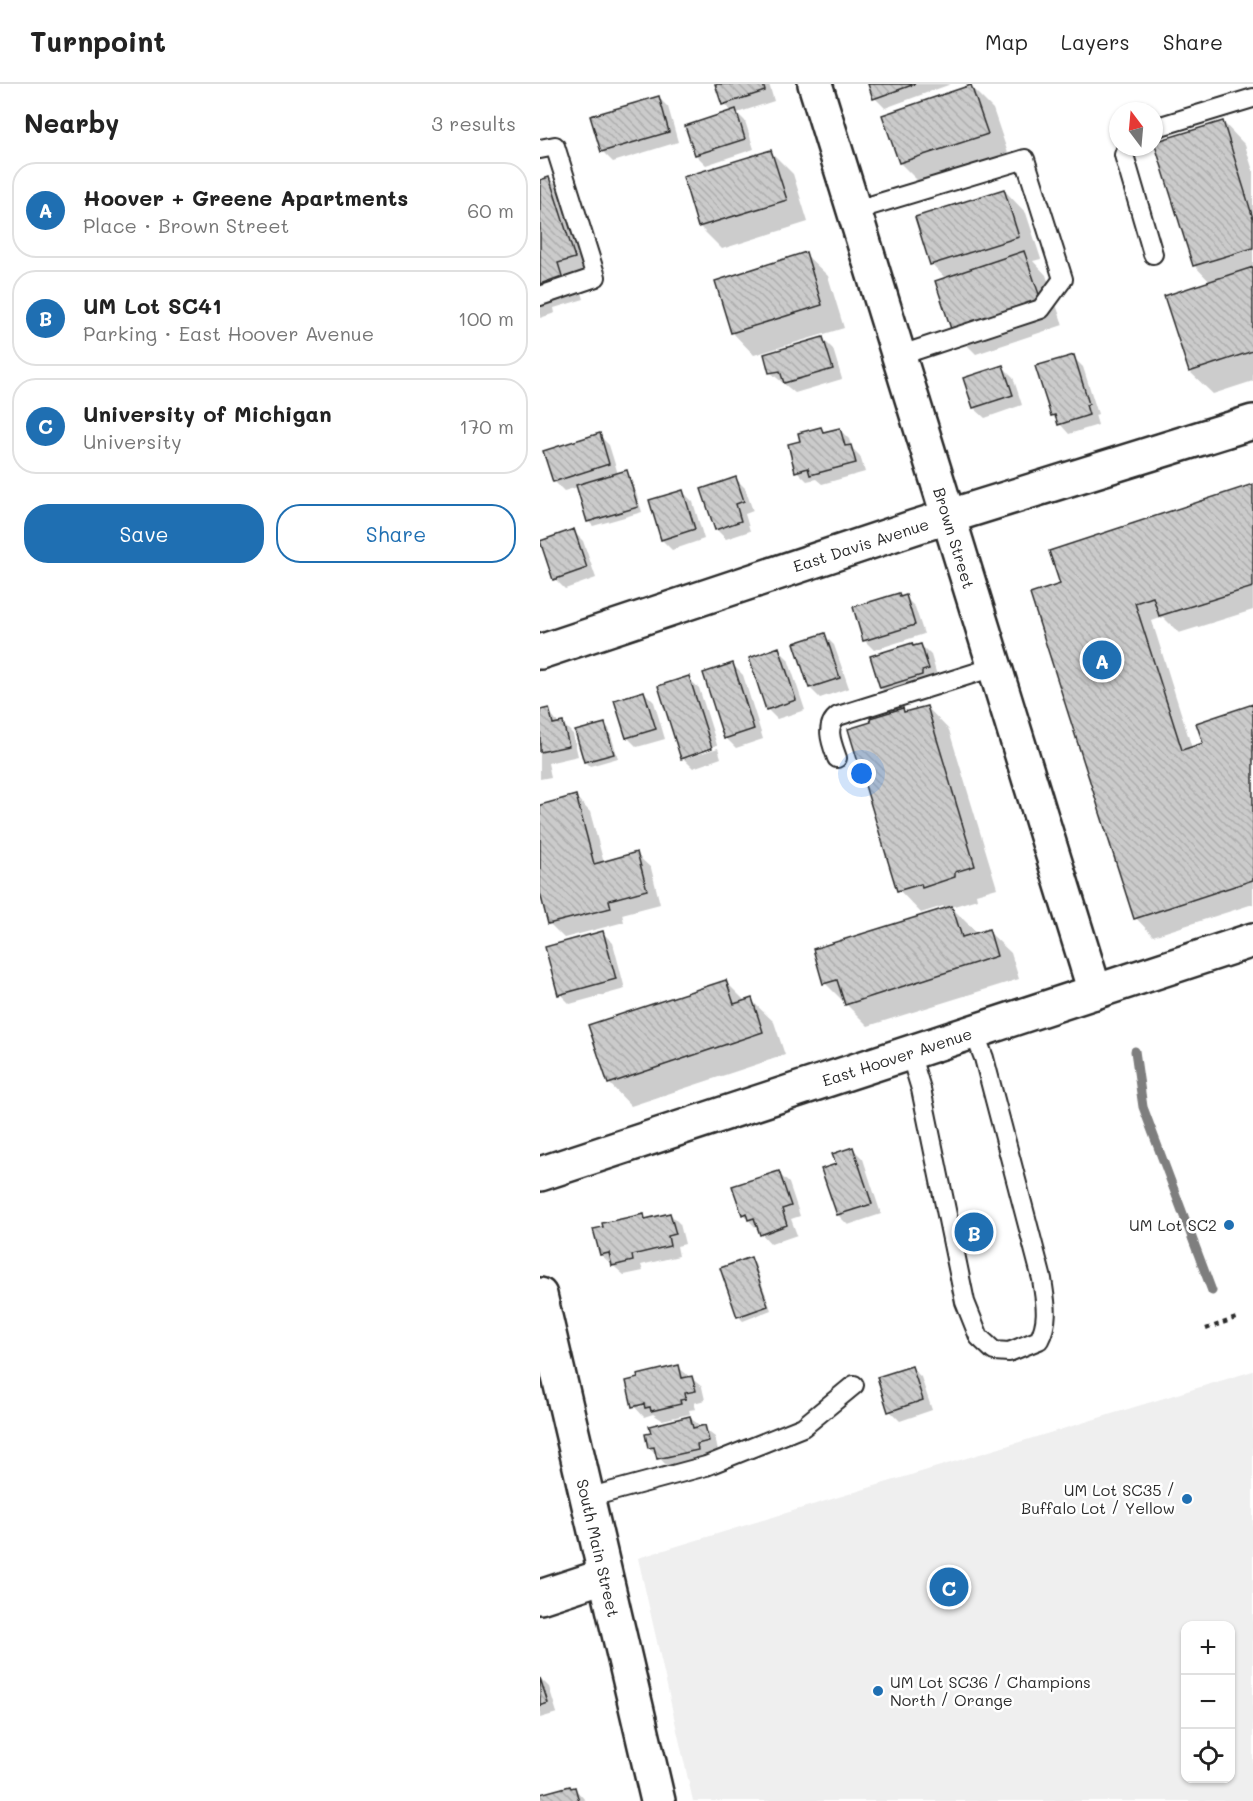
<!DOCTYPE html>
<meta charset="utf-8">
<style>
body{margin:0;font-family:Mali,sans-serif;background:#f2f2f2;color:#222}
.controls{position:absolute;right:18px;bottom:18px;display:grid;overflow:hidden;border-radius:12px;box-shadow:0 2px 4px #0004}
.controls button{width:54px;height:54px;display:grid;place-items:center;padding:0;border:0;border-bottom:2px solid #e0e0e0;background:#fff;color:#222;font:30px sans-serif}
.compass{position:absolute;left:569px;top:18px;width:54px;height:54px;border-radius:50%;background:#fff;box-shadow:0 2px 4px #0004;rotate:344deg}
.you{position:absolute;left:322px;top:690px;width:21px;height:21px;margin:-15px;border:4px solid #fff;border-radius:50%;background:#1a73e8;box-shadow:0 0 0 9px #1a73e833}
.badge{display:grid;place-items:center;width:39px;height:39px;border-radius:50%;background:#1f6fb2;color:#fff;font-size:20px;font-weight:700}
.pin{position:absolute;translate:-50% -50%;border:3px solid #fff;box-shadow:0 2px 6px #0006}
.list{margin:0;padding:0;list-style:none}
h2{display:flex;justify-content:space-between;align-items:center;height:78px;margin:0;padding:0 24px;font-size:26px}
h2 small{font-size:20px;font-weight:400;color:#767676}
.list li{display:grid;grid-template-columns:39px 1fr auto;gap:18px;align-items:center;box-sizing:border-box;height:96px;margin:0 12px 12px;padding:0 12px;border:2px solid #e0e0e0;border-radius:24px}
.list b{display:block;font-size:22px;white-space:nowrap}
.list p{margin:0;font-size:20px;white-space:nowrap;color:#767676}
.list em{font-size:20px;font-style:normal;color:#767676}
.actions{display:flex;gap:12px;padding:18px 24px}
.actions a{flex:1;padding:14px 0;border:2px solid #1f6fb2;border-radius:24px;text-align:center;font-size:21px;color:#1f6fb2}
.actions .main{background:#1f6fb2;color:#fff}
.icon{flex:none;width:33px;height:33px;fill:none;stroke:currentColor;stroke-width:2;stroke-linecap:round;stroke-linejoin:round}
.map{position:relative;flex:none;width:713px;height:1717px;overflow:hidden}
header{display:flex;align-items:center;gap:36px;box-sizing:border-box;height:84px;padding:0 30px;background:#fff;border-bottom:2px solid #e0e0e0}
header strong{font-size:28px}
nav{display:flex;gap:33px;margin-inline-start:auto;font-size:21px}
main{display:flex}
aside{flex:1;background:#fff}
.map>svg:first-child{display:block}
</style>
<header>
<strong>Turnpoint</strong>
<nav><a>Map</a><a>Layers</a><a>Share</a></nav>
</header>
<main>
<aside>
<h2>Nearby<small>3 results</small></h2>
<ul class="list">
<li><span class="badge">A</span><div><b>Hoover + Greene Apartments</b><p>Place · Brown Street</p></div><em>60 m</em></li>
<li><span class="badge">B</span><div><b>UM Lot SC41</b><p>Parking · East Hoover Avenue</p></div><em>100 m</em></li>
<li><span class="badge">C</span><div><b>University of Michigan</b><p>University</p></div><em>170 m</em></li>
</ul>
<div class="actions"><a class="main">Save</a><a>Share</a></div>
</aside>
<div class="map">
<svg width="713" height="1717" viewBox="0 0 713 1717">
<defs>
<pattern id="building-back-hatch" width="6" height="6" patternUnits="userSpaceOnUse" patternTransform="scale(1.5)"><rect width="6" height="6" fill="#cbcbcb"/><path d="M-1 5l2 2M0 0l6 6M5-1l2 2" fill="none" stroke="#aeaeae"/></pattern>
</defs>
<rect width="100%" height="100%" fill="#fff"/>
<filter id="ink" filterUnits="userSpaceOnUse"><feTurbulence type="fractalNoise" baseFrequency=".0167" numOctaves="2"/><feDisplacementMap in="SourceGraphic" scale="12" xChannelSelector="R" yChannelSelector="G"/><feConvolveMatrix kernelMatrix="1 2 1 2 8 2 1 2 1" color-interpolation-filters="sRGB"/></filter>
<g filter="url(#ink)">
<!-- built -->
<path fill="#efefef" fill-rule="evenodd" d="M713 1287V1717H153L98 1474ZM646 1542H690V1694H646Z"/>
<!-- shadow -->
<path fill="#0003" fill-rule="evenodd" d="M177 0H229L234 17 197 29 205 37 214 65 166 81 156 71 192 28 184 20Z
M330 0H411L345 24 335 14Z
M431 3 453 25 469 72 382 101 360 79Z
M118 13 128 23 138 58 73 78 63 68 52 33Z
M683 38 705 61 713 87V297L673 310 650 288 626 213 671 199 654 181Z
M231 68 253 90 268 138 182 165 160 143 145 94Z
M9 94 31 117 56 196 40 202 44 215 14 224 15 229 0 234V97Z
M464 106 486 129 501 175 493 177 506 191 523 241 436 270 414 248 406 195 392 180Z
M265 170 288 192 304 244 214 271 192 248Z
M283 255 293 265 302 295 255 309 231 289Z
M533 273 543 283 558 330 555 331 558 341 529 350 512 331Z
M463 283 473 293 482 321 445 334 434 324 425 295Z
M281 344 286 349 299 345 309 355 312 364 320 372 325 388 282 400 276 395 267 397 257 387 262 358Z
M59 351 69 361 78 390 87 388 91 393 102 428 53 442 48 437 38 403 24 407 14 397Z
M195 394 205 404 213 427 205 430 210 447 186 455 176 445Z
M713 401V526L639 549 623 533 612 537 652 664 665 660 658 640 713 622V820L613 852 596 834 522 501 511 468Z
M143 408 153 418 164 455 132 466 122 456Z
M33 447 43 457 56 494 25 505 15 495Z
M359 511 365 513 375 523 384 550 334 566 324 556Z
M284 551 294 561 309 604 280 614 270 604Z
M372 561 375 563 381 561 391 571 398 595 351 614 341 604Z
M238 565 248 575 265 626 237 635 227 625Z
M193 581 203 591 223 655 196 664 186 654Z
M148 594 159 604 177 661 147 671V674L178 664 181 674 153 684 143 674Z
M104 608 114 618 125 655 97 663 87 653Z
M387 623 409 646 457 804 436 810 437 815 411 823 434 846 435 851 448 847 471 869 479 895 328 942 285 899 406 825 403 822 381 829 359 806 333 639 363 625 367 629Z
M8 626 19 640H23L33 650 38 672 8 679 11 693 0 695V628Z
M65 640 69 645 78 674 50 682 45 677Z
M36 713 50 728 64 779 96 770 111 784 120 820 82 830 84 838 24 854 10 840 0 804V723Z
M63 849 73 859 85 905 30 920 20 910Z
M185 897 206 918 211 916 234 938 245 971 91 1022 69 999Z
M313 1065 323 1075 341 1130 308 1141 298 1131V1081Z
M238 1089 249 1099 260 1132 251 1135 257 1151 231 1160 203 1130Z
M130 1130 140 1140 145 1160 137 1162 139 1172 101 1181 103 1187 84 1191 61 1171 65 1144 103 1131 107 1136Z
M210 1175 215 1180 231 1226 203 1237 198 1232Z
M138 1283 162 1303 165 1316 154 1319 156 1325 149 1326 150 1330 122 1336 113 1330 104 1333 94 1322 100 1295ZM111 1317 112 1320 99 1323V1320Z
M371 1283 381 1293 392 1326 360 1337 350 1327Z
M150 1334 175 1353 178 1367 166 1370 167 1375 129 1384 110 1364Z
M0 1594 9 1603 17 1629 0 1634Z
M35 1705 46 1717H0V1711Z"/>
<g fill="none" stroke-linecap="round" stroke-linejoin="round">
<!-- stream -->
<path stroke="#7e7e7e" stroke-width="9" d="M595 967 603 1023 672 1207"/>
</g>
<!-- building -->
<path fill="url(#building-back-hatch)" stroke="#2b2b2b" stroke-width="1.5" d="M175 0H223L225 7 182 21Z
M328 0H375L333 15Z
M431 1 448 50 359 79 342 31Z
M119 12 129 48 61 68 50 32Z
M196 25 205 55 155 71 145 42Z
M683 37 713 134V164L653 182 614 58Z
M231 66 247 116 158 143 143 93Z
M9 93 35 174 18 179 22 192 0 200V96Z
M464 105 479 153 390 181 375 133Z
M484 167 502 219 412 248 395 197Z
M266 168 282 221 191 249 175 197Z
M713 183V267L649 288 624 212Z
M283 253 293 285 244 299 240 287 229 289 224 270Z
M534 271 549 320 546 321 549 331 518 341 515 331 511 332 495 282Z
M463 281 473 311 433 324 423 294Z
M281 343 283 348 300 344 305 362 311 361 316 379 270 391 268 384 255 388 248 360 260 357 258 349Z
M60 349 69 380 13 398 3 367Z
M87 386 98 423 47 438 36 401Z
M196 393 204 417 196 420 201 437 175 446 161 405Z
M713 400V503L619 532 613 513 595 519 642 666 663 659 656 639 713 620V796L594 835 490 510 520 500 509 467Z
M143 406 155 445 121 456 109 416Z
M34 445 47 484 13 496 0 457Z
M359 509 360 513 366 511 375 541 323 557 313 523Z
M285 549 300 594 269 604 254 559Z
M372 559 373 562 381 560 389 585 382 587V591L340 604 330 572Z
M239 563 256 616 226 626 209 574Z
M193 579 214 645 184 655 163 589Z
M149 592 172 664 141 675 118 602Z
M104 607 116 645 86 654 74 616Z
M387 622 435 782 415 788V793L382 804 381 800 357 807 308 645 331 638 330 634 363 624 364 628Z
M9 624 13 640 23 638 29 662 0 668V626Z
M65 639 74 670 44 678 35 647Z
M36 711 54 780 97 768 107 806 69 816 71 824 8 840 0 809V721Z
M412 822 422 853 449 845 457 872 305 921 297 896 283 900 273 865Z
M63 847 76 895 18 911 5 863Z
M186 896 194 920 212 914 223 948 68 1000 48 941Z
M313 1063 332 1120 297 1131 281 1085 296 1080 292 1070Z
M239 1087 251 1122 242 1125 247 1141 220 1151 214 1134 208 1136 206 1129 202 1131 192 1102Z
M130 1129 136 1150 128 1152 130 1162 92 1171 93 1177 72 1182 69 1169 60 1171 53 1145 63 1143 62 1139 104 1130 105 1135Z
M211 1173 228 1222 197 1233 180 1184Z
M139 1281 142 1294 152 1292 156 1307 145 1309 146 1315 140 1316 141 1320 111 1327 110 1323 105 1324 104 1320 92 1323 86 1297 98 1294 97 1291Z
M372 1282 383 1316 348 1328 337 1293Z
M150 1332 153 1344 165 1341 169 1357 157 1360 158 1366 117 1375 114 1363 108 1364 105 1350 111 1349 109 1342Z
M0 1594 8 1619 0 1622Z
M30 1702 31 1704 35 1703 39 1717H0V1710Z"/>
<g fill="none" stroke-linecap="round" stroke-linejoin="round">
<!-- service casing -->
<g stroke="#2b2b2b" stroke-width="22">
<path id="service" d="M614 44 713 14
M587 63 584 71 613 170
M0 65 15 62 56 193 0 212
M313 127 485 75 523 195 501 225 358 272
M297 674C292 660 284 642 298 632L454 583
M370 969 381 1005 425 1218 439 1253 454 1267 469 1268 499 1256C510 1235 505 1217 502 1195L444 974 434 948
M47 1414 166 1382 263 1343 314 1301"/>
</g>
<!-- minor casing -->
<g stroke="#2b2b2b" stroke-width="38">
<path id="minor" d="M275 0 555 908
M0 568 375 443 713 338"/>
</g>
<!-- tertiary casing -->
<g stroke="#2b2b2b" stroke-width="38">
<path id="tertiary" d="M0 1090 713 856
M0 1513 64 1492"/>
</g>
<!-- secondary casing -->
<g stroke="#2b2b2b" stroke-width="38">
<path id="secondary" d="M0 1211 118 1717"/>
</g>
<!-- path -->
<path stroke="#2b2b2b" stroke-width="4" stroke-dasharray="4.5 4.5" stroke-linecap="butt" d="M666 1245 696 1234"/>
<!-- service -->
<use href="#service" stroke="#fff" stroke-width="18"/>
<!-- minor -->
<use href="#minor" stroke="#fff" stroke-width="33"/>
<!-- tertiary -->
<use href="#tertiary" stroke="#fff" stroke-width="33"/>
<!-- secondary -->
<use href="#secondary" stroke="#fff" stroke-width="33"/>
</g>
</g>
<!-- markers -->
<g fill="#1f6fb2" stroke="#fff" stroke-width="2">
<circle cx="689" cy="1141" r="6"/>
<circle cx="647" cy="1415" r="6"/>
<circle cx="338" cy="1607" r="6"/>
</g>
<g text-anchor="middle" stroke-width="5" stroke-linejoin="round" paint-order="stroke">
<!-- street labels -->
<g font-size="16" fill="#2b2b2b" stroke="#fff">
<text transform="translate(414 454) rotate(73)" y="6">Brown Street</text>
<text transform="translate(321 461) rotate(-18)" y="6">East Davis Avenue</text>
<text transform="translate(357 973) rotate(-18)" y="6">East Hoover Avenue</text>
<text transform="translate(58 1464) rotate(77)" y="6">South Main Street</text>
</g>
<!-- poi labels -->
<g font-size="16" fill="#2b2b2b" stroke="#fff" text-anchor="end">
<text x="677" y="1147">UM Lot SC2</text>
<text x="635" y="1412">UM Lot SC35 /<tspan x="635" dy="18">Buffalo Lot / Yellow</tspan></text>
<text x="350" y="1604" text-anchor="start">UM Lot SC36 / Champions<tspan x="350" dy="18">North / Orange</tspan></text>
</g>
</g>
</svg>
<div class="controls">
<button>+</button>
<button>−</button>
<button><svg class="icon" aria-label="locate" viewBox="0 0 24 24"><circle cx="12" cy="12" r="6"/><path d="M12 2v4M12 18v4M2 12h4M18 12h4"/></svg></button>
</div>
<svg class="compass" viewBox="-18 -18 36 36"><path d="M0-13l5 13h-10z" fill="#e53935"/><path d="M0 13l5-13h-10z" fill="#767676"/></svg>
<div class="you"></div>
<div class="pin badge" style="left:562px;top:576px">A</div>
<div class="pin badge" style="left:434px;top:1148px">B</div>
<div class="pin badge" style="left:409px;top:1503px">C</div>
</div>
</main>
